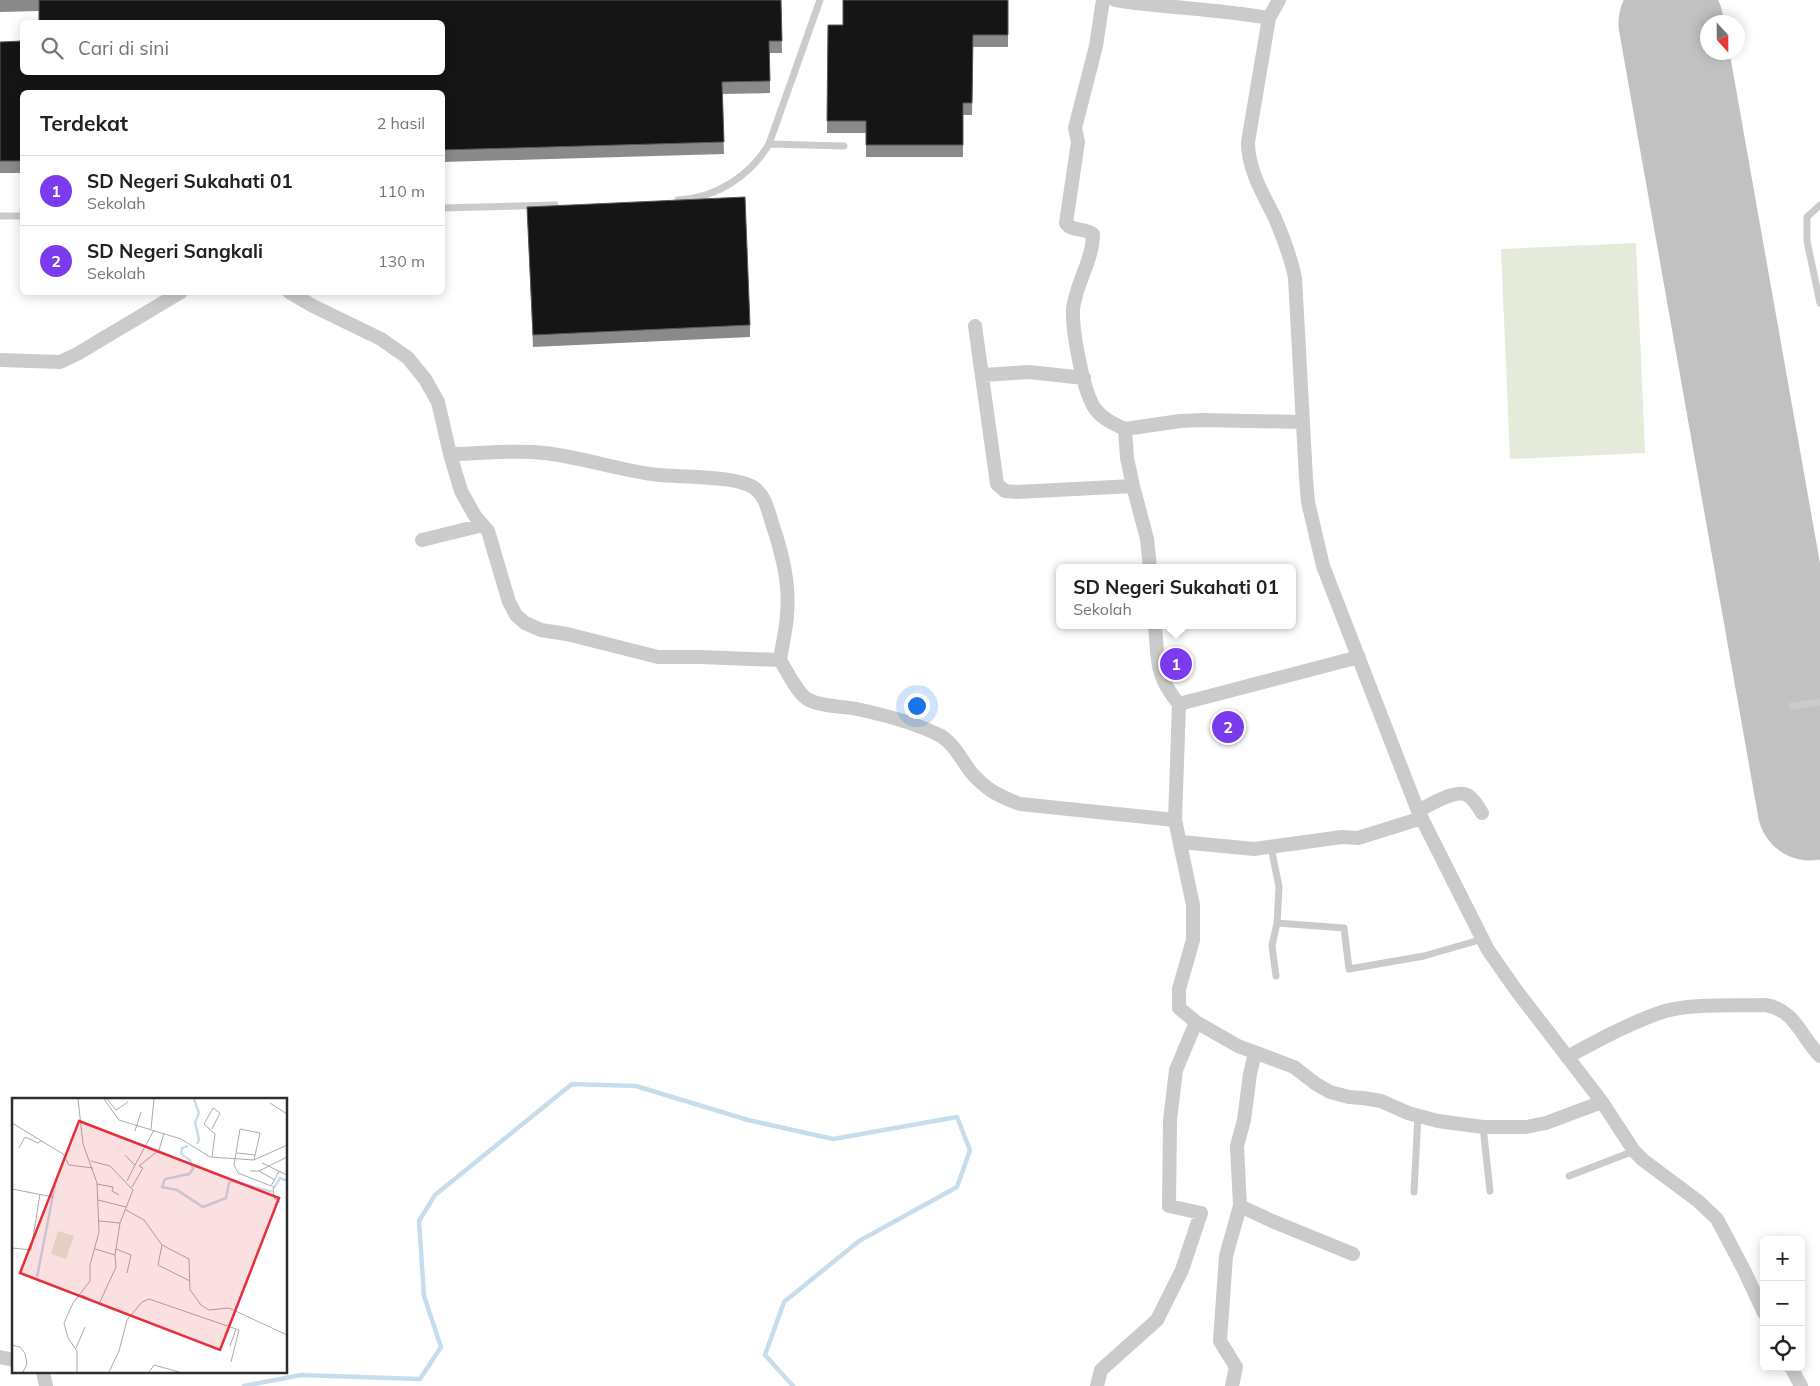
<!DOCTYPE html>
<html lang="id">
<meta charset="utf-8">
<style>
body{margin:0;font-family:Mulish,sans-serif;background:#f2f2f2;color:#202124}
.controls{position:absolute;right:15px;bottom:15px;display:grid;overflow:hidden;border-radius:8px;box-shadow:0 2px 12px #0003}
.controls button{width:45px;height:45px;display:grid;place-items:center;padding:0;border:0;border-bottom:1px solid #e0e0e0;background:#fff;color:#202124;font:25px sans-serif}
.compass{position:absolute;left:1700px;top:15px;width:45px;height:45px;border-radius:50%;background:#fff;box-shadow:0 2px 12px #0003;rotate:159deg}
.you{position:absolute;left:916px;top:705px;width:18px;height:18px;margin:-12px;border:4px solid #fff;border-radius:50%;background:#1a73e8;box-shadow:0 0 0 8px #1a73e833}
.badge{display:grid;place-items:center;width:32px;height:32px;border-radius:50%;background:#7c3aed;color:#fff;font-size:16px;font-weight:700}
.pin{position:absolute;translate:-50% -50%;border:2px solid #fff;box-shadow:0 1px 5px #0006}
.popup{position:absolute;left:1056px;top:564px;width:240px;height:65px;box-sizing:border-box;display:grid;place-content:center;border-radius:8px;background:#fff;filter:drop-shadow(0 1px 4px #0005);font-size:16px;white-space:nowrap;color:#757577}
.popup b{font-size:19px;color:#202124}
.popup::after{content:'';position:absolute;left:50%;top:100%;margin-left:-10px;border:10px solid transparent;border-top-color:#fff}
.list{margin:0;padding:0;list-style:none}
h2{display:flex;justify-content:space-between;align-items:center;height:65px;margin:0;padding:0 20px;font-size:21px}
h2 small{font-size:16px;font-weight:400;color:#757577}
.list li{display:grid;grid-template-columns:32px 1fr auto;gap:15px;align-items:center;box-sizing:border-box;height:70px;padding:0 20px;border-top:1px solid #e0e0e0}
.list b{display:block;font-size:19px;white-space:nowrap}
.list p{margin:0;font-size:16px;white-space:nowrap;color:#757577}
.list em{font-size:16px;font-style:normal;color:#757577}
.icon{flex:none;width:28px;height:28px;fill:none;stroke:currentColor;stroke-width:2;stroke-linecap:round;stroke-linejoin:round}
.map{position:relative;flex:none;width:1820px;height:1386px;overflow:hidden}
.search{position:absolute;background:#fff;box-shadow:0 2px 12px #0003;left:20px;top:20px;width:425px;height:55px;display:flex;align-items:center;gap:12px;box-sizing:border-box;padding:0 18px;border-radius:8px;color:#757577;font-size:19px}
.panel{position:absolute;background:#fff;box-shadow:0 2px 12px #0003;left:20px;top:90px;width:425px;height:205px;border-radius:8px}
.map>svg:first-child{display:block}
</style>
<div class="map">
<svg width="1820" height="1386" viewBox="0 0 1820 1386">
<rect width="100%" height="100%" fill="#fff"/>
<!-- green -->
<path fill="#e4ebdb" d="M1636 243 1645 453 1510 459 1501 249Z"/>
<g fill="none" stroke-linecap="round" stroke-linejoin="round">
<!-- stream -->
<path stroke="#c7ddec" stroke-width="4.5" d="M244 1386 301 1375 420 1379 441 1347 424 1296 419 1221 435 1195 572 1084 636 1086 748 1120 833 1139 957 1117 970 1150 957 1187 859 1241 784 1302 765 1355 793 1386"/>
<!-- runway -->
<path stroke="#c1c1c1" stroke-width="105" d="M1671 23 1810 808"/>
<!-- service -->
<path stroke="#cbcbcb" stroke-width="7" d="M769 144 844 146
M678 200C716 198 750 176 769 144L820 0
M1820 205 1807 217V241L1820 303
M442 208 555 205
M0 216H22
M1792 706 1820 702
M1271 847 1279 887 1277 923 1272 946 1276 976
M1277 923 1344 928 1349 969 1424 956 1483 939
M1483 1127 1490 1191
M1569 1176 1634 1151
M1414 1192 1418 1115"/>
<!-- minor -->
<path stroke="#cbcbcb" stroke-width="14" d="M1103 0 1096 46 1075 128 1078 142 1066 223C1072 232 1085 228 1093 234 1093 260 1076 283 1073 309 1072 329 1083 394 1096 410 1103 419 1114 424 1125 429L1127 458 1133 486 1147 539 1150 568
M1115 0C1167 8 1218 9 1269 18
M1279 0 1269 18 1248 142C1248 170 1263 194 1275 218 1283 237 1291 257 1295 278L1306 479 1308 502 1323 566 1418 811 1488 950 1516 990 1602 1102 1634 1151 1643 1160 1698 1201 1717 1219 1744 1270 1764 1313
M289 292 313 306 381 339 408 358 425 379 438 402 450 454 461 491 475 516 488 531 509 602 516 615 525 623 541 630 567 634 658 657H701L780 660C787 671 798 695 809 700 823 707 842 706 857 709 885 715 916 723 941 736 954 744 961 759 970 771 985 789 998 796 1020 804L1175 820
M975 326 997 484 1005 491 1017 492 1133 486
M0 360 60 362 77 354 181 292
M983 375 1029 372 1084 378
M1125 429 1180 421 1203 420 1303 422
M450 454C482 454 513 449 544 453 583 457 620 471 659 475 682 477 736 476 753 487 765 495 768 510 772 523 782 553 790 583 787 615 786 630 782 646 780 660
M422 540 483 525
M1155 625C1158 660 1155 676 1179 704
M1359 657 1179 704 1175 820 1193 905V940L1179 989V1008L1196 1022 1238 1046 1294 1067 1316 1084 1330 1092 1349 1097 1363 1098 1381 1101 1408 1113 1438 1121 1483 1127H1526L1546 1123 1602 1102
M1418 811C1430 805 1459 786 1470 797 1475 801 1479 808 1482 813
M1181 842 1254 849 1342 837 1358 838 1422 818
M1567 1057C1599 1040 1631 1022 1665 1011 1693 1003 1735 1006 1765 1005 1796 1010 1800 1036 1820 1056
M1240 1206 1237 1146 1244 1120 1250 1074 1255 1053
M0 1357 14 1360
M1791 1367 1801 1386
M43 1372 46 1386
M1097 1386 1101 1370 1157 1320 1182 1270 1201 1213 1169 1206 1170 1120 1176 1070 1196 1022
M1232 1386 1236 1367 1220 1341 1226 1256 1240 1206 1272 1221 1353 1254"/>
</g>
<!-- wall -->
<path fill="#8a8a8a" d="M0 0H781L782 53H770V93L722 94 724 154 442 162V92H22V173H0V42L442 72 39 11 0 12Z
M1008 0V47H973L972 115H963V157H866V133H827L828 25H843Z
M527 207 750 325V337L533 347Z"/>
<!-- building -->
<path fill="#151515" stroke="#5b5b5b" d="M39 0H781L782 41H769L770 81 722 82 724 142 442 150V92H22V161H0V42L22 41V72H442V22H39Z
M843 0H1008V35H973L972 103H963V145H866V121H827L828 25H843Z
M745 197 750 325 533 335 527 207Z"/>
<!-- overview -->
<g transform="translate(12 1098)">
<rect width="275" height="275" fill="#fff"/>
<path d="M46 133 62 138 54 161 39 156Z" fill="#e4ebdb"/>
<path fill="none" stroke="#c7ddec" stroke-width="2.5" d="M182 1 187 15 183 24 187 42 185 46M176 48 170 50 169 56 178 62 181 71 177 76 153 81 150 89 165 92 191 109 214 100 217 85 220 83 261 94M262 90 268 80 275 83M25 179 43 87"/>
<path fill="none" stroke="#ababab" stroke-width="1" d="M92 1 107 22 169 41 198 59 242 62 275 47M95 1 104 12 116 4M258 5 275 16M0 25 51 56 57 67 81 70M139 31 142 1M123 33 129 14M7 50 13 39 26 45 29 43M225 55 243 57M113 57 123 67 142 32M200 59 203 36 192 26 201 10 208 15 200 31M242 62 248 35 228 31 222 67 226 75 259 88 267 73M79 63 98 68 121 92 108 125 87 123M250 65 275 77M238 73H247L275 59M247 73 263 82M115 83 123 67M85 86 101 89 100 93 107 97M261 88 262 100 268 104M120 89 131 70 127 68 147 52 152 35M0 91 41 99M86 102 114 109M114 112 132 122 150 147 177 161 178 192 189 207 197 212 217 210 275 237M150 147 146 167 178 183M0 150 19 152 28 96M83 151 103 157M104 151 119 157 115 175M70 197 91 208M87 206 104 169 103 157 108 125M0 247 8 249 13 255 15 266 11 274M218 248 224 231M64 250 73 229M65 274V253L56 240 52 225 61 205 78 183V167L87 134 85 85 71 46 66 1M97 274 107 253 115 222 130 204 137 201 227 232 219 264M137 274 142 267 167 274"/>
<path fill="#e72e39" fill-opacity="0.15" stroke="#e72e39" stroke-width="2.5" d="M67 23 267 100 208 252 8 175Z"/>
<rect width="275" height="275" fill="none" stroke="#2e2e2e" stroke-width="2.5"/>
</g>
</svg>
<div class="controls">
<button>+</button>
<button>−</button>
<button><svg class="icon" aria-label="locate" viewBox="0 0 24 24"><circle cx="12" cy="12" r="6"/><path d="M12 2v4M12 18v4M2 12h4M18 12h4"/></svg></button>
</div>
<svg class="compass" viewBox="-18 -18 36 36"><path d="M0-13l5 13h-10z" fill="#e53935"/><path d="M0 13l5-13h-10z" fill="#757577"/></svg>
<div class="you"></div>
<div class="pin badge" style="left:1176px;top:664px">1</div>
<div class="popup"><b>SD Negeri Sukahati 01</b>Sekolah</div>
<div class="pin badge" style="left:1228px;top:727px">2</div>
<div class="search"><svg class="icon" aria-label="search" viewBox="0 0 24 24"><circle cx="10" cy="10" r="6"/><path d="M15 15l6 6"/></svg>Cari di sini</div>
<section class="panel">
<h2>Terdekat<small>2 hasil</small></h2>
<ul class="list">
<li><span class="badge">1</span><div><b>SD Negeri Sukahati 01</b><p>Sekolah</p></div><em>110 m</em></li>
<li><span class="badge">2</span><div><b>SD Negeri Sangkali</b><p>Sekolah</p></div><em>130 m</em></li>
</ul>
</section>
</div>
